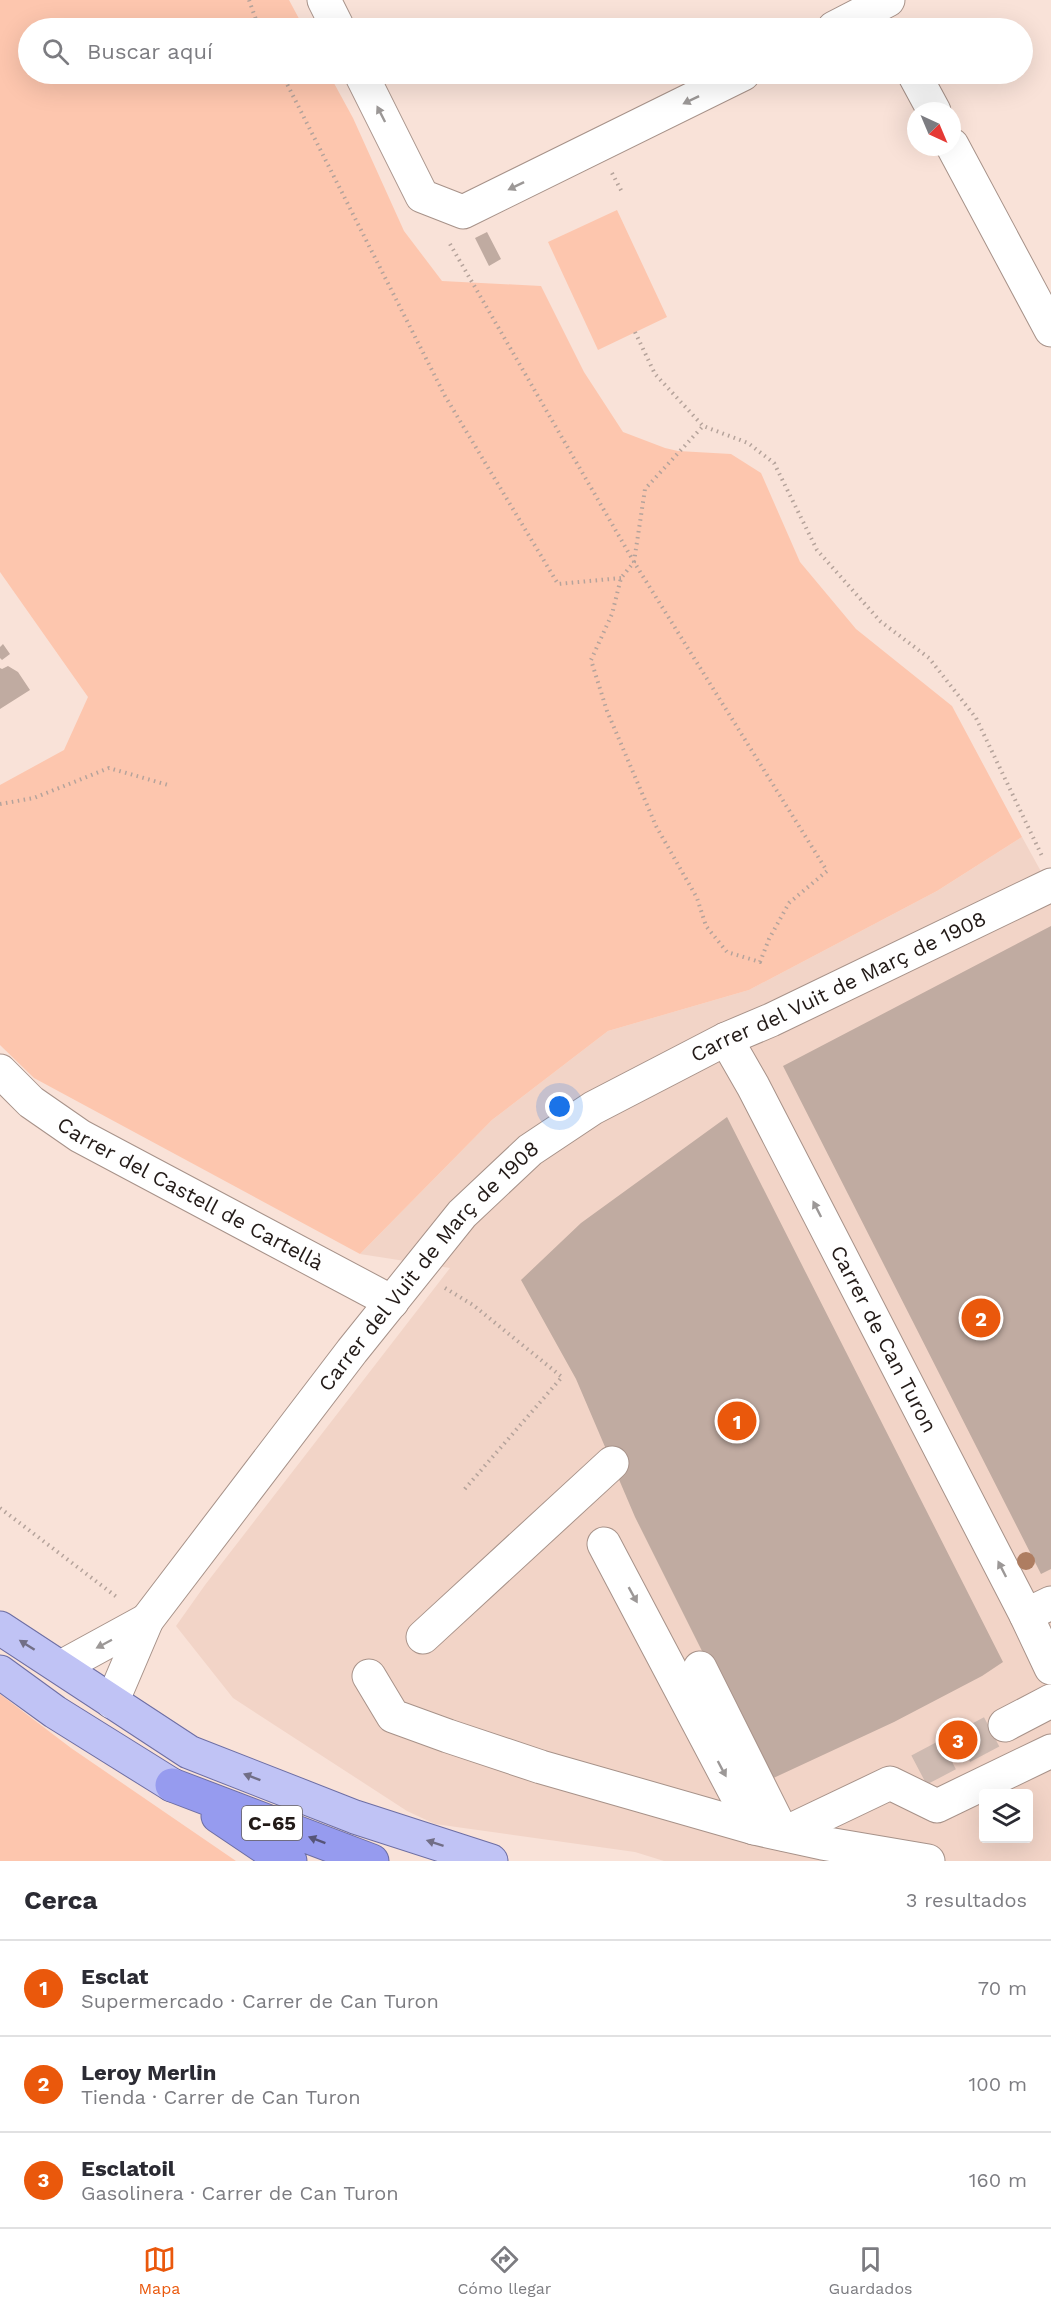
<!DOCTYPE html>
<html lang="es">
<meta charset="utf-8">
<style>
body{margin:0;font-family:"Work Sans",sans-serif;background:#f7f7f7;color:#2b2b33}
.controls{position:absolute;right:18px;bottom:18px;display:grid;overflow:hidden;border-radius:6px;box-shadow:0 6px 24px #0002}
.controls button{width:54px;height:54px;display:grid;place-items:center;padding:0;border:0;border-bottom:2px solid #e1e1e2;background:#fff;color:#2b2b33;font:30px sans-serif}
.compass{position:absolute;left:907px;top:102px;width:54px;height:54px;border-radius:50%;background:#fff;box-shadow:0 6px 24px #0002;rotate:136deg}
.you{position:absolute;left:560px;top:1107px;width:21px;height:21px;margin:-15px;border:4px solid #fff;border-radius:50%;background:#1a73e8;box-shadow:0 0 0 9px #1a73e833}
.badge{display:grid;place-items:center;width:39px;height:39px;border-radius:50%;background:#ea580c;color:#fff;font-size:20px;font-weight:700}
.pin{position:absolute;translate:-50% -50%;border:3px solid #fff;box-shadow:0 2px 6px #0006}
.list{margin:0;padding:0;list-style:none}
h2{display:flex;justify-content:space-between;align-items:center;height:78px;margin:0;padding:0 24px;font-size:26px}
h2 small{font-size:20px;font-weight:400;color:#7c7c81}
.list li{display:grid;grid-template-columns:39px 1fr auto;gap:18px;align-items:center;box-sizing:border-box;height:96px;padding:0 24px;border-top:2px solid #e1e1e2}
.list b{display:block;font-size:22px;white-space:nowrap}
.list p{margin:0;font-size:20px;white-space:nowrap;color:#7c7c81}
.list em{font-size:20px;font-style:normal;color:#7c7c81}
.icon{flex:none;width:33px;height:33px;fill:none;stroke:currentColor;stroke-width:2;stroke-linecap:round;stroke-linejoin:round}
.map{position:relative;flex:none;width:1051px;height:1861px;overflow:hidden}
.search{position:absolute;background:#fff;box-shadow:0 6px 24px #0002;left:18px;right:18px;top:18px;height:66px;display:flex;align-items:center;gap:15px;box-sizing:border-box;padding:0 21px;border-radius:33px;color:#7c7c81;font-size:22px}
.sheet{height:366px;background:#fff}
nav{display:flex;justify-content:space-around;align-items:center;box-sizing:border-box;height:84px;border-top:2px solid #e1e1e2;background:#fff;font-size:16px;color:#7c7c81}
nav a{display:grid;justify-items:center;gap:3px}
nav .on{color:#ea580c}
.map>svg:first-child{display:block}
</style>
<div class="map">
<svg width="1051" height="1861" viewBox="0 0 1051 1861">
<rect width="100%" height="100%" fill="#f9e2d8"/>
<!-- built -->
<path fill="#f2d4c7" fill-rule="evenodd" d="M1022 837 1049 886H1051V1861H664L635 1852 435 1824 407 1811 233 1698 176 1626 205 1585 450 1268 360 1254 492 1120 608 1031 749 990 937 891ZM984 1794H1028V1838H984Z"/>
<!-- green -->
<path fill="#fdc6ae" d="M0 0H289L304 28H28V74H329L353 118 404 231 442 281 541 286 584 372 623 432 665 448 678 451 731 454 761 473 800 562 856 629 952 706 1022 837 937 891 749 990 608 1031 492 1120 360 1254 34 1078 0 1045V785L64 750 88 697 0 572Z
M617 210 667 317 598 350 548 242Z
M0 1694 71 1748 236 1861H0Z"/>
<!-- building -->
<path fill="#c0aba1" d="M487 232 501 259 489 266 475 238Z
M3 644 10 654 2 660 0 658V647Z
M8 666 18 672 30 690 0 709V668L2 669Z
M1051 926V1569L1041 1574 783 1066Z
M727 1117 1003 1662 982 1676 894 1722 767 1781 635 1517 576 1379 521 1280 581 1223Z"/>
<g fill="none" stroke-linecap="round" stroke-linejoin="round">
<!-- minor-tunnel -->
<path stroke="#cebab1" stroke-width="33" stroke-dasharray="33 16" stroke-linecap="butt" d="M919 1770 1005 1725"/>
<!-- minor casing -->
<g stroke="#a79289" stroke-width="35">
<g id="minor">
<path d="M324 0 338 28"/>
<path d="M834 28 888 0"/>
<path d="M361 74 422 196 463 212 743 74"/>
<path d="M914 74 934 111"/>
<path d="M952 145 1051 330"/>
<path id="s1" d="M726 1039 753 1086 1026 1615 1051 1603"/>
<path id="s2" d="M0 1071 31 1102 80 1136 392 1302"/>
<path d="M604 1544 754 1828"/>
<path d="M1026 1615 1051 1668"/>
<path d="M423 1637 612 1463"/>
<path d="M61 1667 147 1620"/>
<path d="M700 1668 783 1834 890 1783 937 1806 1051 1751"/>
<path d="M369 1676 393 1716 448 1736 541 1767 754 1828 822 1843 928 1861"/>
<path id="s3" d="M112 1702 147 1620 352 1351 462 1214 530 1150 593 1108 726 1039 771 1020 1051 885"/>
<path d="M1005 1725 1051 1701"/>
</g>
</g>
<!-- major casing -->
<g stroke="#6d6ea3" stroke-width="35">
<path id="major" d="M0 1628 189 1752 355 1817 491 1861
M0 1672 55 1712 172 1785"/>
</g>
<!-- highway casing -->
<g stroke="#6d6ea3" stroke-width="35">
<path id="highway" d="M172 1785 372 1861
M218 1816 267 1849 290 1861"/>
</g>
<!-- path -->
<path stroke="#b5a39b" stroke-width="4" stroke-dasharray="1.5 4.5" stroke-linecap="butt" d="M249 0 259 28
M282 74 445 396 558 584 621 578
M612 173 623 194
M450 244 634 562 827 871 789 903 769 939 760 962 727 952 706 926 697 898 656 826 607 711 591 660 612 614 621 578 634 562 645 489 703 426
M635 332 655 374 703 426 748 443 774 463 817 550 880 621 929 658 976 718 1042 856
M0 804 34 798 109 768 168 785
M445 1288 473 1305 562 1377 463 1491
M0 1508 118 1598"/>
<!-- minor -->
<use href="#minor" stroke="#fff" stroke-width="33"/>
<!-- major -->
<use href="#major" stroke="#c0c3f5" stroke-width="33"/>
<!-- highway -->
<use href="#highway" stroke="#969bef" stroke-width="33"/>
</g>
<!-- trees -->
<circle fill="#ae7d61" cx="1026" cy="1561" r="9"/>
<!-- one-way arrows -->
<defs><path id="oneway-solid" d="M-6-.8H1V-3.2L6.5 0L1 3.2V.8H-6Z" transform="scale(1.5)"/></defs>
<g fill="#9c9897">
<use href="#oneway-solid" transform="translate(691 100) rotate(154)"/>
<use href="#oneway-solid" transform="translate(381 114) rotate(-117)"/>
<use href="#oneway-solid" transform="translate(516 186) rotate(154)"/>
<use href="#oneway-solid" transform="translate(817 1209) rotate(-117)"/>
<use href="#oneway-solid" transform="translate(1002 1569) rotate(-117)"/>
<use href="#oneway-solid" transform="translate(633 1595) rotate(61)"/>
<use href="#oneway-solid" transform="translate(104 1644) rotate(152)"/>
<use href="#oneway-solid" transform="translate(722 1769) rotate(62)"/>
</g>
<g fill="#716e86">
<use href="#oneway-solid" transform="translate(27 1645) rotate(-148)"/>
<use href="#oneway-solid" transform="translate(252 1777) rotate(-159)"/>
<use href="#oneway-solid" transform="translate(435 1843) rotate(-162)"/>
</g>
<use fill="#565478" href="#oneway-solid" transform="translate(317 1840) rotate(-159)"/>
<g text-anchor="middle" stroke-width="6" stroke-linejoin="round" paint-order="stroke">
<!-- shield labels -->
<rect fill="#fff" stroke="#645f5d" stroke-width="1.5" x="242" y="1806" width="60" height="34" rx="4.5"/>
<g font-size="20" font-weight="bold" fill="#221a17">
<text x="272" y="1830">C-65</text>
</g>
<!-- street labels -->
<g font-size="21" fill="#221a17" stroke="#fff">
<text dy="7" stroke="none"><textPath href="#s3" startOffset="1046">Carrer del Vuit de Març de 1908</textPath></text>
<text dy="7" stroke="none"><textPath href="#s2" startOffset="228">Carrer del Castell de Cartellà</textPath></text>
<text dy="7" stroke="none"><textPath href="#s3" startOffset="542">Carrer del Vuit de Març de 1908</textPath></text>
<text dy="7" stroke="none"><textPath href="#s1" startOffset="339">Carrer de Can Turon</textPath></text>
</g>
</g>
</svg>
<div class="controls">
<button><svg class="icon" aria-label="layers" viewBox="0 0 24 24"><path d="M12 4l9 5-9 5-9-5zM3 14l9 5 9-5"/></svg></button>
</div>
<svg class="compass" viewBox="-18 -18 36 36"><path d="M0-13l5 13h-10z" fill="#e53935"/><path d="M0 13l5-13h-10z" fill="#7c7c81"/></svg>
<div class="you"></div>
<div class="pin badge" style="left:737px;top:1421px">1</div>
<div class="pin badge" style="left:981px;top:1318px">2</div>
<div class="pin badge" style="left:958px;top:1740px">3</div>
<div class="search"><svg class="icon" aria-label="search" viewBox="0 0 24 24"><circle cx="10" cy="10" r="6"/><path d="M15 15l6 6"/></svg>Buscar aquí</div>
</div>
<section class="sheet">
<h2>Cerca<small>3 resultados</small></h2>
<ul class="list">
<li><span class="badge">1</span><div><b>Esclat</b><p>Supermercado · Carrer de Can Turon</p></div><em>70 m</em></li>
<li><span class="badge">2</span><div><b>Leroy Merlin</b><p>Tienda · Carrer de Can Turon</p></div><em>100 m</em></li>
<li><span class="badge">3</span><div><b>Esclatoil</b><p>Gasolinera · Carrer de Can Turon</p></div><em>160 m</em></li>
</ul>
</section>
<nav>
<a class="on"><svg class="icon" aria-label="map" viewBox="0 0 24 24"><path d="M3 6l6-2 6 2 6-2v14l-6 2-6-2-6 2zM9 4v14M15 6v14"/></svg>Mapa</a>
<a><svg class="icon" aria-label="directions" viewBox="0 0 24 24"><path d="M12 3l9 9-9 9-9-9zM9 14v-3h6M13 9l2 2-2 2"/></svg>Cómo llegar</a>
<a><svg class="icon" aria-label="saved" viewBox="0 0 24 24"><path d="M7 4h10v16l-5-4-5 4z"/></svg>Guardados</a>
</nav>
